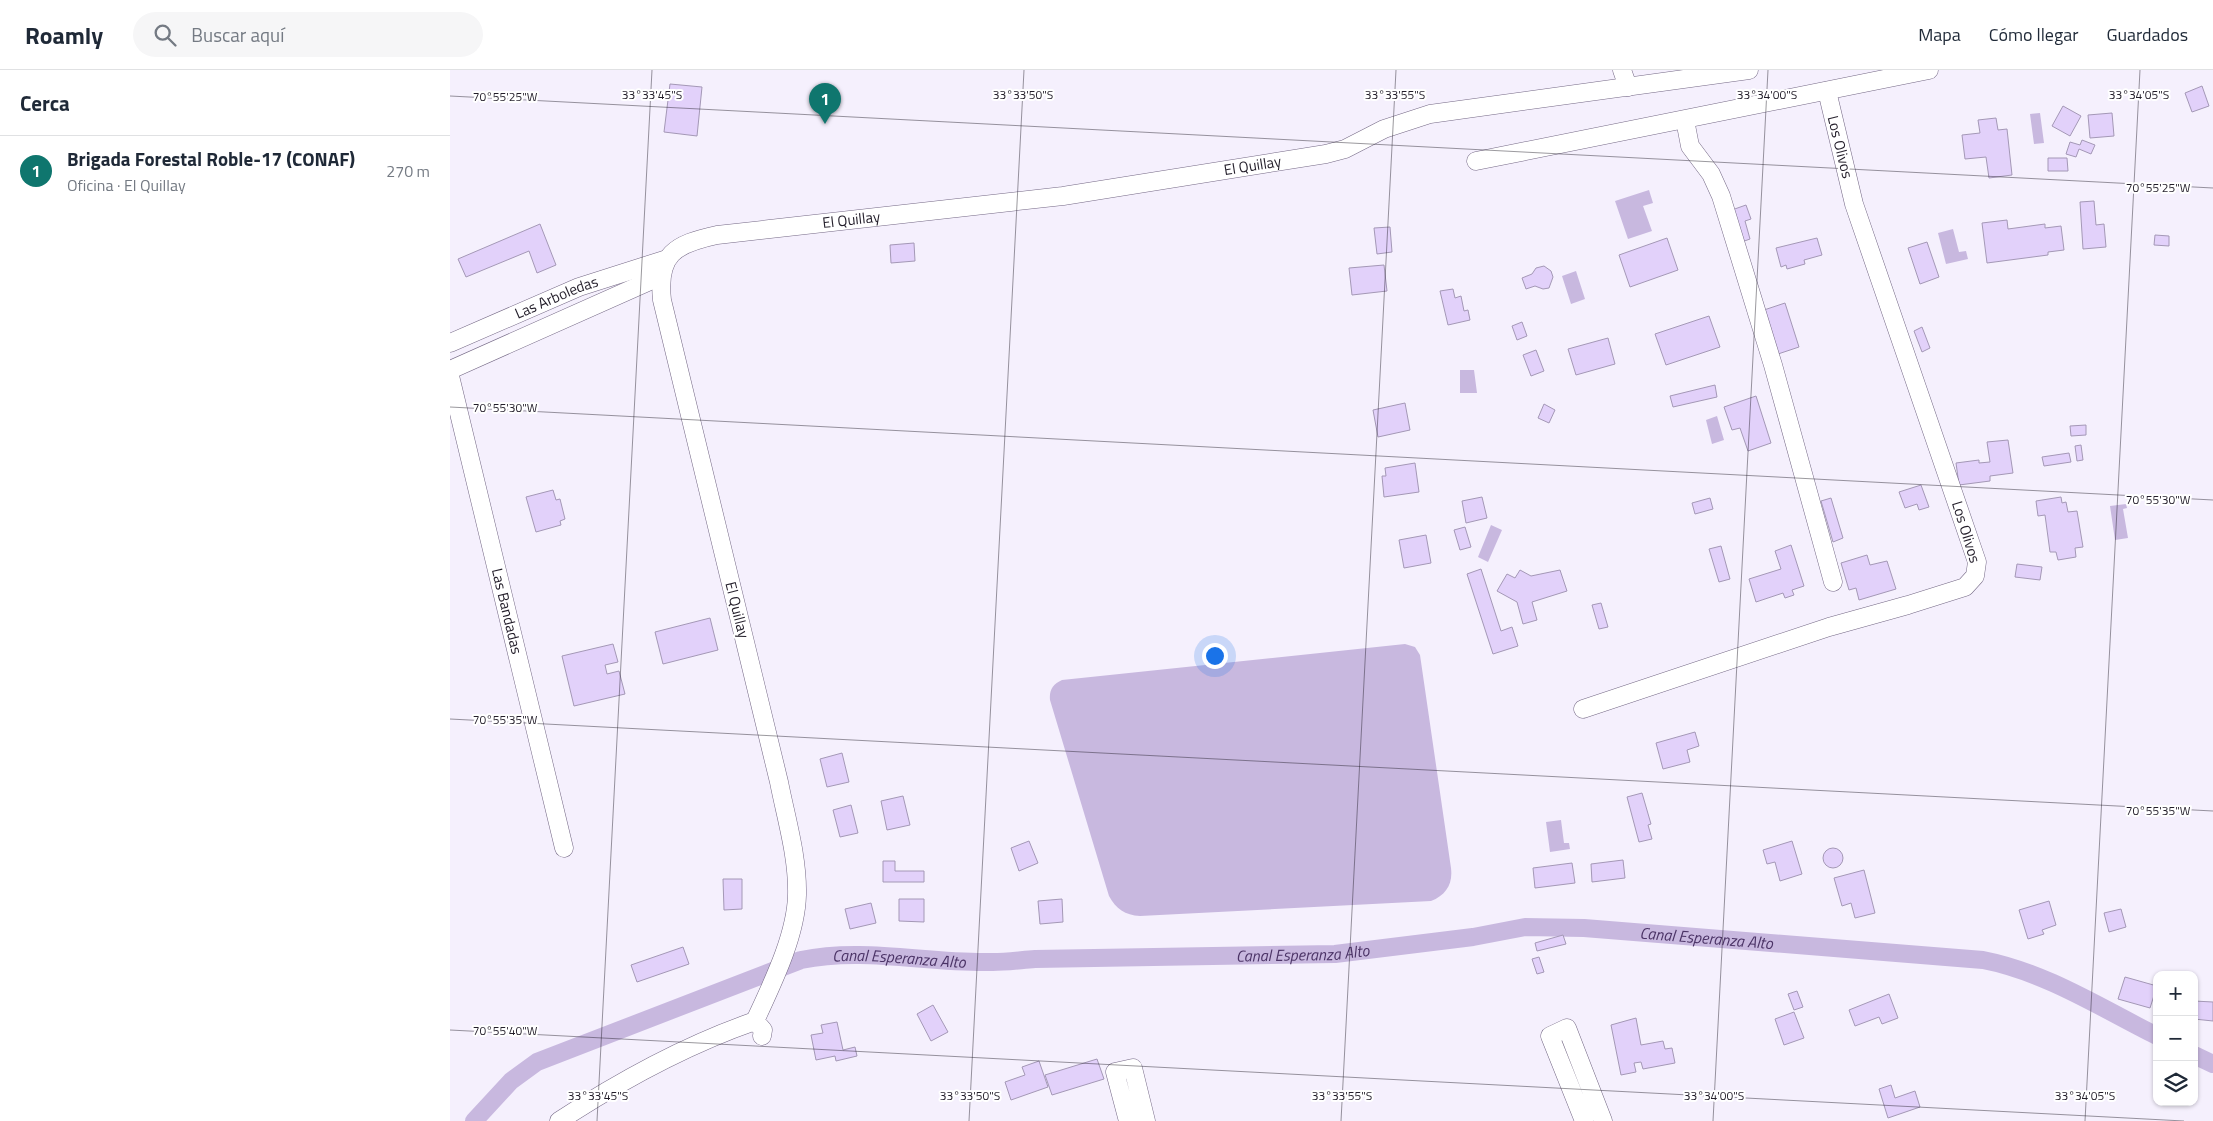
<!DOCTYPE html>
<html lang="es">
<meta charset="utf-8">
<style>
body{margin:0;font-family:"Titillium Web",sans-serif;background:#f6f6f7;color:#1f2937}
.controls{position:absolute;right:15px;bottom:15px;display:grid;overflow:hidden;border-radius:10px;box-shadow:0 1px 4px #0004}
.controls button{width:45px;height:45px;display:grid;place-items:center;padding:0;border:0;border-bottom:1px solid #e0e1e3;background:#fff;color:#1f2937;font:25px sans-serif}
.you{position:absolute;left:764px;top:585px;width:18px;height:18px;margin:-12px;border:4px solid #fff;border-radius:50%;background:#1a73e8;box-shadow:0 0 0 8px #1a73e833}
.badge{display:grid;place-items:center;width:32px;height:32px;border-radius:50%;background:#0f766e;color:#fff;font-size:16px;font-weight:700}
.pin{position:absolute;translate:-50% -41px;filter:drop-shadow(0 1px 2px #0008)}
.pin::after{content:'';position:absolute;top:26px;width:18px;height:15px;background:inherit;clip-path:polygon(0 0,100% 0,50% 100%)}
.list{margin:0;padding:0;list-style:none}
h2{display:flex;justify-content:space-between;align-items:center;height:65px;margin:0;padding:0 20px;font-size:21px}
h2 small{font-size:16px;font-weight:400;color:#747a83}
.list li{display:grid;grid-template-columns:32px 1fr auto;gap:15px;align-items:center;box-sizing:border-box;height:70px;padding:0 20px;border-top:1px solid #e0e1e3}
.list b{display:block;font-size:19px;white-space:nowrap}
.list p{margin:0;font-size:16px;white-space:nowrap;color:#747a83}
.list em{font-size:16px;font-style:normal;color:#747a83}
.icon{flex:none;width:28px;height:28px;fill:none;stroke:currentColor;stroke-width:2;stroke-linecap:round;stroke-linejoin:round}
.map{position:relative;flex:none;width:1763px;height:1051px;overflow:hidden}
header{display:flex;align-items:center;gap:30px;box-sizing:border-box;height:70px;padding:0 25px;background:#fff;border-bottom:1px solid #e0e1e3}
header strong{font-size:24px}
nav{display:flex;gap:28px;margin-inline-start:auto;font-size:18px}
.search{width:350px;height:45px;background:#f6f6f7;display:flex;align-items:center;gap:12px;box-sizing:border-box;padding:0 18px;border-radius:28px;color:#747a83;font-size:19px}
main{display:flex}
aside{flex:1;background:#fff}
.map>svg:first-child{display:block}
</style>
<header>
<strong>Roamly</strong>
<div class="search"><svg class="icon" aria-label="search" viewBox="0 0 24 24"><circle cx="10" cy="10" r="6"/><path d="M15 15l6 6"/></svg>Buscar aquí</div>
<nav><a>Mapa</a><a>Cómo llegar</a><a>Guardados</a></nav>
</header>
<main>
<aside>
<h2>Cerca<small></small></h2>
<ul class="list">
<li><span class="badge">1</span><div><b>Brigada Forestal Roble-17 (CONAF)</b><p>Oficina · El Quillay</p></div><em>270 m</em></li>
</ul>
</aside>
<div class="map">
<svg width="1763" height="1051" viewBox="0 0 1763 1051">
<rect width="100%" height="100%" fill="#f5f0fd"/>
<!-- water -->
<path fill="#c8b8df" d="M1590 43 1594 73 1584 74 1580 44Z
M1199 120 1203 133 1193 136 1202 161 1178 169 1165 131Z
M1503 159 1509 182 1516 181 1518 189 1496 194 1488 163Z
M1126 201 1135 229 1121 234 1112 206Z
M1010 300H1024L1027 323H1010Z
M1267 346 1274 370 1262 374 1256 350Z
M1676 434 1677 438 1673 439 1678 468 1665 470 1660 436Z
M1041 455 1052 460 1038 492 1028 487Z
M955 574 965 577 970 585 1001 798C1003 814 996 825 981 831L690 846C675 845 666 839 659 826L600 630C599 620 603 614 612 610Z
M1111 750 1114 773H1119L1120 779 1100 782 1096 752Z"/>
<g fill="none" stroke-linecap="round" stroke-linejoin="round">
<!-- canal -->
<g stroke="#c8b8df" stroke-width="18">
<path d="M1744 985 1763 994"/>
<path id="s1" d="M24 1051 61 1011 87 992 351 890C415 877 478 894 543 892 557 892 571 890 585 889L885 884 1023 867 1075 857 1134 858 1533 890C1595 902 1651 938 1707 966"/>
</g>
</g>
<!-- building -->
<path fill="#e2d1fa" stroke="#a498b6" d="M220 14 252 17 247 66 214 62Z
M1752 16 1759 36 1742 42 1735 23Z
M1613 36 1631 46 1620 66 1602 56Z
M1662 43 1664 66 1640 68 1638 45Z
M1546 48 1548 60 1557 59 1562 105 1539 108 1536 87 1515 89 1512 65 1530 63 1528 50Z
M1632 70 1645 75 1641 84 1629 79 1626 87 1616 84 1620 72 1630 75Z
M1598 88H1617L1618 101H1598Z
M1644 131 1646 155 1654 154 1656 177 1633 179 1630 132Z
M1296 135 1301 149 1295 151 1300 169 1289 173 1279 141Z
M1557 150 1558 159 1595 154V158L1611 156 1614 180 1598 182V185L1537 193 1532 153Z
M90 154 106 195 87 203 79 181 16 207 8 189Z
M940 157 942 182 927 184 924 158Z
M1705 165 1719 166V176L1704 175Z
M1217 168 1228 200 1180 217 1169 185Z
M1367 168 1372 185 1354 190 1355 194 1337 199 1336 195 1331 197 1326 178Z
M1477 172 1489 207 1470 214 1458 178Z
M464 173 465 191 441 193 440 175Z
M934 195 937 221 902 225 899 198Z
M1094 196 1101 201 1103 207 1099 218 1093 219 1085 216 1076 219 1072 208 1082 204 1086 198Z
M1003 219 1005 228 1011 226 1014 241 1018 240 1020 250 998 255 990 221Z
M1335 233 1349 277 1328 284 1314 240Z
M1259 246 1270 277 1216 295 1205 264Z
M1072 252 1077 266 1067 270 1062 256Z
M1472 257 1480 278 1472 282 1464 261Z
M1158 268 1165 294 1126 305 1118 279Z
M1086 280 1094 301 1081 306 1073 285Z
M1265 315 1267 327 1223 337 1220 326Z
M1306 326 1321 373 1298 381 1290 358 1282 360 1274 337Z
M955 333 960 360 928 367 923 340Z
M1094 334 1105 340 1099 353 1088 348Z
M1636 355V365L1621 366 1620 356Z
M1558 370 1563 403 1540 406V411L1509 415 1506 393 1529 390V393L1540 392 1537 372Z
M1631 375 1633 390 1627 391 1625 376Z
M1619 383 1621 392 1594 396 1592 387Z
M965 393 969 422 934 427 932 406H936L935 398Z
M1471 415 1479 437 1469 440 1467 434 1455 438 1449 422Z
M103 420 106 430 110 429 115 449 110 451 111 455 86 462 76 427Z
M1032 427 1037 448 1016 453 1012 431Z
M1611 427 1612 433 1616 432 1618 442 1627 441 1633 477 1625 478 1626 487 1608 490 1606 482H1600L1595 445 1588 446 1586 431Z
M1260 428 1263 439 1245 444 1242 433Z
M1381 428 1393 468 1383 472 1371 431Z
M1015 457 1021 477 1010 480 1004 460Z
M976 465 981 493 954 498 949 470Z
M1341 475 1354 516 1342 520 1344 525 1335 528 1333 523 1306 532 1299 509 1331 499 1325 481Z
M1271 476 1280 509 1269 512 1259 479Z
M1417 485 1420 495 1437 491 1446 519 1409 530 1406 518 1399 520 1391 493Z
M1567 494 1592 497 1590 510 1565 507Z
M1031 499 1051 561 1062 557 1068 576 1043 584 1017 504Z
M1070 500 1081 506 1110 500 1117 521 1082 532 1087 550 1073 554 1067 532 1047 521 1057 504 1065 508Z
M1151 533 1158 557 1149 559 1142 535Z
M260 548 268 580 213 594 205 562Z
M163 574 168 592 155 595 157 604 169 601 175 624 124 636 112 586Z
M1245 662 1249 676 1237 680 1240 692 1213 699 1206 673Z
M392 683 399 712 377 717 370 689Z
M1192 723 1201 754 1198 755 1202 769 1189 772 1177 727Z
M453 726 460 755 437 760 431 731Z
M401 735 408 763 390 767 383 740Z
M579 771 588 793 569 801 561 778Z
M1342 771 1352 804 1330 811 1325 792 1317 794 1313 780Z
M1373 788a10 10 0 1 1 20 0a10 10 0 1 1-20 0Z
M1173 790 1175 808 1142 812 1141 794Z
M433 791H445V801H474V812H433Z
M1122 793 1125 813 1085 818 1083 798Z
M1414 800 1425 843 1405 848 1401 833 1392 836 1384 808Z
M273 809H292V839L274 840Z
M449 829H474V852L449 851Z
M612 829 613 852 590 854 588 831Z
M1599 831 1606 855 1592 860 1594 864 1578 869 1569 840Z
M421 833 426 853 400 859 395 839Z
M1671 839 1676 857 1659 862 1654 843Z
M1113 865 1116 874 1087 881 1085 873Z
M233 877 239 894 187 912 181 895Z
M1089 887 1094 902 1087 904 1082 889Z
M1675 907 1707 916 1700 938 1668 929Z
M1347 921 1353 937 1344 940 1338 924Z
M1439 924 1448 948 1432 954 1429 947 1405 956 1399 940Z
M1744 931 1763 932V951L1744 949Z
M483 935 498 962 481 971 467 944Z
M1344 942 1354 968 1334 975 1325 949Z
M1186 948 1191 975 1213 971 1215 979 1222 978 1225 993 1193 999 1191 992 1184 993 1186 1002 1171 1005 1161 955Z
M387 952 393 980 405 977 407 986 386 991 385 986 366 990 361 965 373 963 371 955Z
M647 989 654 1009 602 1025 595 1005Z
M589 991 598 1017 561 1030 555 1012 575 1005 572 997Z
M1441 1015 1445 1028 1465 1021 1470 1037 1438 1048 1429 1019Z"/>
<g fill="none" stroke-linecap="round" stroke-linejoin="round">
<!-- minor casing -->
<g stroke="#746885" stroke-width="19">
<g id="minor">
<path d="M1172 0 1178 17"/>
<path d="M1235 50 1240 76 1261 104 1271 126 1323 295 1383 512"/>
<path d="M1026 91 1479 0"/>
<path id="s2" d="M0 273 129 217 217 189"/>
<path d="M0 300 211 206"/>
<path id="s3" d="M0 306 114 778"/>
<path d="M1133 639 1379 557 1458 535 1515 517 1525 506 1527 492 1404 134 1377 21"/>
<path id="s4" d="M312 966 313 960 305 951C322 914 346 866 347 825 348 787 336 748 329 712L212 230C207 184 225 174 267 165L613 126 876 84 895 79 934 59 980 44 1299 0"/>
<path d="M109 1051C170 1011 236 975 305 951"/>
<path d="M678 1051 665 1002 683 998 696 1051"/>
<path d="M1134 1051 1100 966 1117 958 1153 1051"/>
</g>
</g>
<!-- minor -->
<use href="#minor" stroke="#fff" stroke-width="18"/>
</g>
<!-- ticks -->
<path fill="none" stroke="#221d29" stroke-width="1" stroke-opacity="0.45" d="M0 26 1763 118M0 337 1763 430M0 649 1763 741M0 960 1734 1051M147 1051 202 0M519 1051 574 0M891 1051 946 0M1263 1051 1318 0M1635 1051 1690 0"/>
<g text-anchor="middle" stroke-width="4" stroke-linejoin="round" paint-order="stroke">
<!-- street labels -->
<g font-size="15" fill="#221d29" stroke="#fff">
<text transform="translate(1390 77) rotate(76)" y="5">Los Olivos</text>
<text dy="5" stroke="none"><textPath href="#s4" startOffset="1401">El Quillay</textPath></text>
<text dy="5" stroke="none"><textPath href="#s4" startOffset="996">El Quillay</textPath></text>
<text dy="5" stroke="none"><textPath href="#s2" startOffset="116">Las Arboledas</textPath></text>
<text transform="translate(1516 462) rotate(73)" y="5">Los Olivos</text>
<text transform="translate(287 540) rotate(76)" y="5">El Quillay</text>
<text dy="5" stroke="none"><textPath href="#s3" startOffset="242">Las Bandadas</textPath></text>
</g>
<!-- water labels -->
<g font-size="16" font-style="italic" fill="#4b3366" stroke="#fff">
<text dy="6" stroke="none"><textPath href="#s1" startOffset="1278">Canal Esperanza Alto</textPath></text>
<text dy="6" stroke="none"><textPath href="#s1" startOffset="872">Canal Esperanza Alto</textPath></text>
<text dy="6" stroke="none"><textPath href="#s1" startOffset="468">Canal Esperanza Alto</textPath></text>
</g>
</g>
<g font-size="12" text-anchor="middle" fill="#221d29" stroke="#fff" stroke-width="4" stroke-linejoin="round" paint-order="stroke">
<text x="202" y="29">33°33'45"S</text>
<text x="573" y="29">33°33'50"S</text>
<text x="945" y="29">33°33'55"S</text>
<text x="1317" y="29">33°34'00"S</text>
<text x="1689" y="29">33°34'05"S</text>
<text x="55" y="31">70°55'25"W</text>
<text x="1708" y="122">70°55'25"W</text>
<text x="55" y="342">70°55'30"W</text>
<text x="1708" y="434">70°55'30"W</text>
<text x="55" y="654">70°55'35"W</text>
<text x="1708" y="745">70°55'35"W</text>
<text x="55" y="965">70°55'40"W</text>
<text x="148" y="1030">33°33'45"S</text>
<text x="520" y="1030">33°33'50"S</text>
<text x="892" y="1030">33°33'55"S</text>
<text x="1264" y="1030">33°34'00"S</text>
<text x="1635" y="1030">33°34'05"S</text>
</g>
</svg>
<div class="controls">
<button>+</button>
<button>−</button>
<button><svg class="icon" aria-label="layers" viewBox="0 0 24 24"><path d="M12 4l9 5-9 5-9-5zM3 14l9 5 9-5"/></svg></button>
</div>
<div class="you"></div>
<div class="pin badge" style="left:375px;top:54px">1</div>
</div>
</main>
